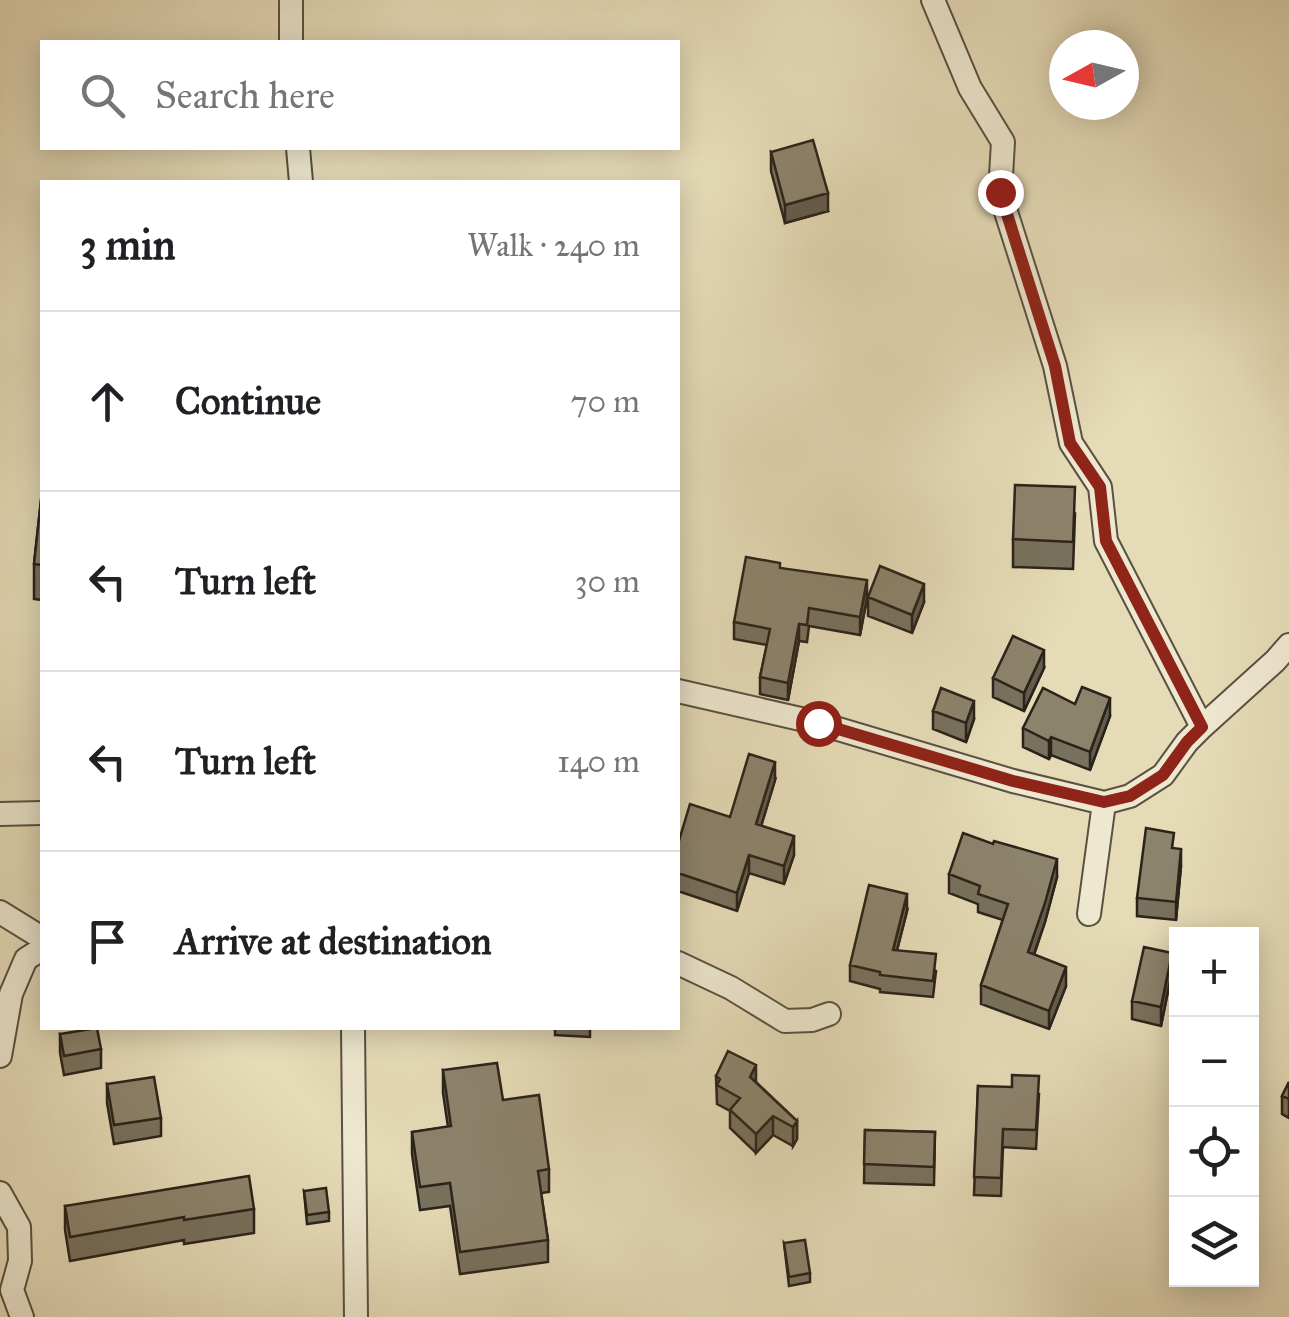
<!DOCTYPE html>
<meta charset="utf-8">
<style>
body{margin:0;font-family:"IM FELL Great Primer",serif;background:#f6f6f6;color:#202124}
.controls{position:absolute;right:30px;bottom:30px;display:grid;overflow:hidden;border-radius:0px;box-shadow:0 5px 25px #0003}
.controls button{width:90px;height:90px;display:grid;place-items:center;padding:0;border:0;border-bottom:2px solid #e0e0e0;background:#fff;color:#202124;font:50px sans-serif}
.compass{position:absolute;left:1049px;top:30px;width:90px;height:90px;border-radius:50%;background:#fff;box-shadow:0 5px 25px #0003;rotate:262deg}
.stop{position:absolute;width:30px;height:30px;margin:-22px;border:8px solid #8f2418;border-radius:50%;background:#fff}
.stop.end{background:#8f2418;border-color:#fff;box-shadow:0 2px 10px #0008}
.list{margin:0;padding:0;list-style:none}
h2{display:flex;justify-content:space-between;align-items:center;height:130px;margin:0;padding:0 40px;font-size:42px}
h2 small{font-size:32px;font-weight:400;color:#757577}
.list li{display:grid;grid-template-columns:65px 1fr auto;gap:30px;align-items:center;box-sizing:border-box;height:180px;padding:0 40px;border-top:2px solid #e0e0e0}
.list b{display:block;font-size:38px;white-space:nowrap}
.list em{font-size:32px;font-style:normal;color:#757577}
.icon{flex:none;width:55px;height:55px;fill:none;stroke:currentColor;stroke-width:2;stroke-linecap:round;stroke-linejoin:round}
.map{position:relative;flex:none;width:1289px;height:1317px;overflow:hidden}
.search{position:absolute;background:#fff;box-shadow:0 5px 25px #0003;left:40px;top:40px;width:640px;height:110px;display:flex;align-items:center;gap:25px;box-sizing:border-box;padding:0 35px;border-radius:0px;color:#757577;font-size:38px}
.panel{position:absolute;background:#fff;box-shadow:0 5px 25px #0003;left:40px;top:180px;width:640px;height:850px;border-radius:0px}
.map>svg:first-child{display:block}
</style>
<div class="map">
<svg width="1289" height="1317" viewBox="0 0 1289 1317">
<rect width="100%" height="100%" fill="#e5dbb7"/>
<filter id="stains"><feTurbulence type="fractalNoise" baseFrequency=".002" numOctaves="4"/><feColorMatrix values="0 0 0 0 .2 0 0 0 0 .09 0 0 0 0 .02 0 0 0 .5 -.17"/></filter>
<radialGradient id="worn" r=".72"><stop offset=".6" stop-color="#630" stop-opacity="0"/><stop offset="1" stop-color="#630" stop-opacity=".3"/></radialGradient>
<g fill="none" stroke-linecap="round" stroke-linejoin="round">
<!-- street casing -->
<g stroke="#5a5141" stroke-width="26">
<path id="street" d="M933 0 970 88 1003 142 1000 193 1055 366 1071 443 1100 487 1106 541 1202 727
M291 42V0
M298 148 301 182
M678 691 818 723 1013 781 1104 803 1130 796 1163 775 1187 742 1202 727 1275 661 1289 645
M0 814 42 813
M0 912 42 938
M1089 914 1104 803
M678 963 731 988 785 1021 812 1020 829 1014
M353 1028 356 1317
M0 1056 11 994 26 959 42 949
M0 1193 19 1227 20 1261 12 1290 22 1317"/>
</g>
<!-- street -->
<use href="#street" stroke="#eee8d0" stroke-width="22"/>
</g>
<!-- wall -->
<path fill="#78715d" stroke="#2b231a" stroke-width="2.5" d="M771 152 828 211 785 223 771 171Z
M42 491V600L34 599V564Z
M1075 514 1073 569 1013 567V539Z
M780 568 867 598 860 635 809 626 807 642 799 641 788 700 760 694V677L767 645 734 639V622Z
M868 597 924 602 912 633 868 616Z
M1044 668 1024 711 993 697V678Z
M1075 704 1110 716 1090 770 1051 755 1049 759 1023 747V728Z
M933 711 974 719 966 742 933 729Z
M775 780 761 826 794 855 784 884 749 873 737 911 678 891V844L730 817Z
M1174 849 1181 866 1176 920 1137 916V898Z
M949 874 1057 877 1045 922 1034 955 1066 986 1049 1029 981 1004V985L1003 920 978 912V904L949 893Z
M907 911 897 950 936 971 933 997 880 992V989L850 981V965Z
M1172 971 1161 1026 1132 1019V1001Z
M555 1028H590V1037L555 1035Z
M60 1034 101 1049V1068L64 1075 60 1053Z
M443 1070 503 1100 549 1169V1192L541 1193 548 1240V1262L460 1274 450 1206 420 1210 412 1154V1132L448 1127 443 1093Z
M716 1076 756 1082 797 1121V1139L793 1146 773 1135 756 1153 730 1128V1111L717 1104Z
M1289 1082V1118L1282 1114V1096Z
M107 1084 161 1118V1136L114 1144 107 1103Z
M978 1086 1039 1094 1036 1149 1003 1147 1001 1196 974 1195Z
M865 1130 935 1132 934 1185 864 1183Z
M1176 1139V1204H1172V1185Z
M304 1191 329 1212V1221L307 1224Z
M65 1206 254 1209V1233L184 1244V1240L70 1261 65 1230Z
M784 1243 810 1273V1282L789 1286Z"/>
<!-- shaded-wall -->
<path fill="#625c4c" stroke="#2b231a" stroke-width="2.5" d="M828 193V211L785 223V205Z
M867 580V598L860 635V617Z
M924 584V602L912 633V615Z
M799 624V641L788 700V683Z
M1044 650V668L1024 711V693Z
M1110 698V716L1090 770V752Z
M974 701V719L966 742V723Z
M1051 737V755L1049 759V741Z
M775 762V780L756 843V824Z
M794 836V855L784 884V866Z
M1181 849V866L1176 920V902Z
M749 855V873L737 911V893Z
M1057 859V877L1045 922 1028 971V952Z
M907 894V911L893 966V950Z
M1172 953V971L1161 1026V1007Z
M1066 967V986L1049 1029V1011Z
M756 1065V1083L750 1077Z
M773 1116V1135L756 1153V1134Z
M797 1121V1139L793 1146V1127Z"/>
<!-- building -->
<path fill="#8c836c" stroke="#2b231a" stroke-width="2.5" d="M813 140 828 193 785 205 771 152Z
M1015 485 1075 487 1073 542 1013 539Z
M42 491V565L34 564Z
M746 557 780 563V568L867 580 860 617 809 608 807 625 799 624 788 683 760 677 770 629 734 622Z
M880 566 924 584 912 615 868 597Z
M1013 636 1044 650 1024 693 993 678Z
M1082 687 1110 698 1090 752 1051 737 1049 741 1023 728 1043 688 1075 704Z
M941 688 974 701 966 723 933 711Z
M749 754 775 762 756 824 794 836 784 866 749 855 737 893 678 873V844L690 804 730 817Z
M1146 828 1174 833 1172 848 1181 849 1176 902 1137 898Z
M963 833 993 844 994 841 1057 859 1045 903 1028 952 1066 967 1049 1011 981 985 1008 904 978 894 980 886 949 874Z
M869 885 907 894 893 950 936 954 933 981 880 975V972L850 965Z
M1144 947 1172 953 1161 1007 1132 1001Z
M97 1028 101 1049 64 1056 60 1034Z
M728 1051 756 1065 750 1077 797 1121 793 1127 773 1116 756 1134 730 1110 740 1098 717 1085 720 1079 716 1076Z
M497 1063 503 1100 539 1095 549 1169 538 1171 548 1240 460 1252 450 1183 420 1187 412 1132 451 1126 443 1070Z
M1012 1075 1039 1076 1036 1130 1003 1129 1001 1178 974 1177 978 1086 1012 1087Z
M154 1077 161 1118 114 1125 107 1084Z
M1289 1082V1099L1282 1096Z
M865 1130 935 1132 934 1167 864 1164Z
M1172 1139H1176V1185H1172Z
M249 1176 254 1209 184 1220V1217L70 1237 65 1206Z
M326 1188 329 1212 307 1215 304 1191Z
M805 1240 810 1273 789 1277 784 1243Z"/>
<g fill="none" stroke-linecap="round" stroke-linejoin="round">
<!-- route -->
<path stroke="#8f2418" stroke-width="12" d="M818 723 1013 781 1104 802 1130 796 1163 775 1187 742 1202 727 1106 541 1100 487 1070 443 1055 366 1000 192"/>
</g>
<rect width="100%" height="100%" filter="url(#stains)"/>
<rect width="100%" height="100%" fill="url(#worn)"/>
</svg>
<div class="controls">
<button>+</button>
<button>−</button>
<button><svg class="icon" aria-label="locate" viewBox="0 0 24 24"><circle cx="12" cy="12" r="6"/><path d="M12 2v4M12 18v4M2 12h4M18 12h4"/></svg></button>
<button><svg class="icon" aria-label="layers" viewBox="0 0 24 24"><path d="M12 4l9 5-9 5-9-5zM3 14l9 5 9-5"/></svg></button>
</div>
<svg class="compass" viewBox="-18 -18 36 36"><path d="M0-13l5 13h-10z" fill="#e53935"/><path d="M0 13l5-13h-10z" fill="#757577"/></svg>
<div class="stop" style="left:818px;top:723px"></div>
<div class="stop end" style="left:1000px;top:192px"></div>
<div class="search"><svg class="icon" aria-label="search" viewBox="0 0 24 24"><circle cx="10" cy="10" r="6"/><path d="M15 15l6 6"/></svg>Search here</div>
<section class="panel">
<h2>3 min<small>Walk · 240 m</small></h2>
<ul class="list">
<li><svg class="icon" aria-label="ahead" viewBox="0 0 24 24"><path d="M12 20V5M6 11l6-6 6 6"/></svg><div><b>Continue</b></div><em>70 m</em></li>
<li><svg class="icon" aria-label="left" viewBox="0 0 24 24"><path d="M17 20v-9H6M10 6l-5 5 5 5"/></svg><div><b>Turn left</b></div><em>30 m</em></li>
<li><svg class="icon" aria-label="left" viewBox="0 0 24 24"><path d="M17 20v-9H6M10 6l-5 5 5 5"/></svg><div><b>Turn left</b></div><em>140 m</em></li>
<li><svg class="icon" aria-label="arrive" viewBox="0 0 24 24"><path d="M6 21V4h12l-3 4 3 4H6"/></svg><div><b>Arrive at destination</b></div></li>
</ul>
</section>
</div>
